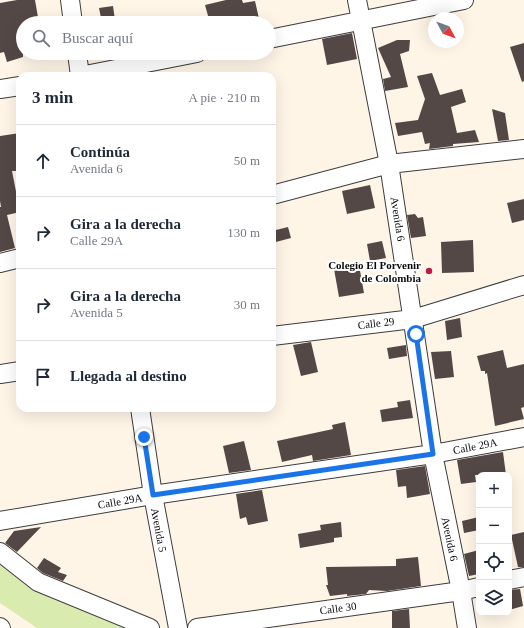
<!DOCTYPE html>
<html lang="es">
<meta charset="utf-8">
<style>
body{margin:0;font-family:Georgia,serif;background:#f2f2f3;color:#1f2937}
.controls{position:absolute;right:12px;bottom:12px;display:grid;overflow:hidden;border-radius:8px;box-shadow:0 4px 16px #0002}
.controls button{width:36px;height:36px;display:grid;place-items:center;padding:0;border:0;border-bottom:1px solid #e0e1e3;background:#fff;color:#1f2937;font:20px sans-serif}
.compass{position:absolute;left:428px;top:12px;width:36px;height:36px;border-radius:50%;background:#fff;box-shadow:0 4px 16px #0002;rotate:131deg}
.stop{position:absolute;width:12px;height:12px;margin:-9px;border:3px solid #1a73e8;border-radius:50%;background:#fff}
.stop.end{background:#1a73e8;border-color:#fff;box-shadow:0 1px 4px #0008}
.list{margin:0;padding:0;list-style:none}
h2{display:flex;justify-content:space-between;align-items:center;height:52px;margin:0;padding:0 16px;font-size:17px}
h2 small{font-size:13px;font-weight:400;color:#747a83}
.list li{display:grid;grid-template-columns:26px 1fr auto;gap:12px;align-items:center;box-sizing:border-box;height:72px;padding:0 16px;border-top:1px solid #e0e1e3}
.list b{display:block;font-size:15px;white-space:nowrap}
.list p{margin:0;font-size:13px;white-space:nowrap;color:#747a83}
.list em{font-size:13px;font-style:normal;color:#747a83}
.icon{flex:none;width:22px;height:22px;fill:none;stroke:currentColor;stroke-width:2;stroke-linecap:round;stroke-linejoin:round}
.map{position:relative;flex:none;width:524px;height:628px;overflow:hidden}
.search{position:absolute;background:#fff;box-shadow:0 4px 16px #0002;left:16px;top:16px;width:260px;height:44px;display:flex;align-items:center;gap:10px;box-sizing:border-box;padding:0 14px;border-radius:22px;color:#747a83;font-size:15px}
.panel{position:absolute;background:#fff;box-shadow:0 4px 16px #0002;left:16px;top:72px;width:260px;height:340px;border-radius:12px}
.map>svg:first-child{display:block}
</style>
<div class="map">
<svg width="524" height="628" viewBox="0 0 524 628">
<rect width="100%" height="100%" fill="#fff5e7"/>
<!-- green -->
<path fill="#daebaf" d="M0 558 132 628H37L0 603Z"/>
<!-- building -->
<path fill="#534846" d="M17 0H35L39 23H23V57L7 62 4 52 0 53V3Z
M226 0H242L243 3 255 1 260 23H210L205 5Z
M113 6 115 20 102 23 99 8Z
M352 33 357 59 327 65 322 39Z
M397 40H410L409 51 400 54 408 87 385 91 383 79 391 77 378 48Z
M524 43V81L522 82 510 47Z
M432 73 440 95 462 89 466 102 451 107 457 133 475 130 479 142 453 144V146L429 149 430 143 425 144 422 132 398 136 395 123 418 120 425 99 417 76Z
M492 109 505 113 509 140 498 141Z
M20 133V171H12L20 212 7 215 15 248 0 252V207H1L0 201V136Z
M370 185 375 208 347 214 342 191Z
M524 199V220L512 223 507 203Z
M415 214 418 218 423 217 426 236 411 238 407 215Z
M288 227 291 238 272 243V231Z
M473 240 474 272 442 273 441 242Z
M382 241 386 258 370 261 367 244Z
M359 265 364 293 339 297 334 269Z
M460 318 462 337 447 340 445 321Z
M311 342 318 372 301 376 293 345Z
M406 345 407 356 389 359 387 348Z
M503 350 507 368 524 364V407L521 408 524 419 495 426 487 373 485 374V371H481L477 356Z
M451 351 454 377 435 379 431 352Z
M410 400 413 418 382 422 380 410 398 407 397 402Z
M345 422 351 455 313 461 312 455 282 462 277 441 333 429 332 425Z
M244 441 251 470 229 473 223 446Z
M503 452 506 475H475L476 482 461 484 457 460Z
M425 466 430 494 407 498 406 486 398 487 396 470Z
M262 490 268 521 248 525 246 517 240 519 236 494Z
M479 517V530L464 533 462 521Z
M341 522 342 537 334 538V542L300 548 298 534 321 530 320 525Z
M41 527 17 552 5 543 14 531Z
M524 532V567H518L511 535Z
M479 550V574L469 576 464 554Z
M418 557 421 586 387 591 369 590 366 594 347 596V594L330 596 326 585H328L326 567 396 566V559Z
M44 558 61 568 58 572 67 575 63 581 43 573 37 568Z
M520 589 523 606 509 610V590Z
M409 609 410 628H392V611Z"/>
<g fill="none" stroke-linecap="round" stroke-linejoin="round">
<!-- minor casing -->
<g stroke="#3d3d3d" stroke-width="20">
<path id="minor" d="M70 0 73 23
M357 0 389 164 433 454 461 591 467 628
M269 39 464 0
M77 53 80 76
M80 76 197 53
M0 89 20 86
M272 195 389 164 524 149
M0 263 20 258
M272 336 413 319 524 285
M0 374 20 371
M140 408 153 495 178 628
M0 521 153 495 433 454 524 437
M0 552 38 582 150 628
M509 580 524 577
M0 627 1 628
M197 628 461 591 479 587"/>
</g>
<!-- minor -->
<use href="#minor" stroke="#fff" stroke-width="18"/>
</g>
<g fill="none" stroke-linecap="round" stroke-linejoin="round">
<!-- route -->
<path stroke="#1a73e8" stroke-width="5" d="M144 437 153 495 433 454 416 334"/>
</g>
<!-- markers -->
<circle fill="#c01b45" stroke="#fff" stroke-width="1.5" cx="429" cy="271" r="4"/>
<g text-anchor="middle" stroke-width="4" stroke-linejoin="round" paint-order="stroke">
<!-- street labels -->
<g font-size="11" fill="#0a0a0a" stroke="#fff">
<text transform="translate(398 219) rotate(81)" y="4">Avenida 6</text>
<text transform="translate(376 323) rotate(-7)" y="4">Calle 29</text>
<text transform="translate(475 446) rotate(-11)" y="4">Calle 29A</text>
<text transform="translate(120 501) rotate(-10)" y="4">Calle 29A</text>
<text transform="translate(159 530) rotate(79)" y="4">Avenida 5</text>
<text transform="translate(450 539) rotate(78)" y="4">Avenida 6</text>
<text transform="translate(338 608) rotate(-8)" y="4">Calle 30</text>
</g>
<!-- poi labels -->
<g font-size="11" font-weight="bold" fill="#0a0a0a" stroke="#fff" text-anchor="end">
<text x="421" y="269">Colegio El Porvenir<tspan x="421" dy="13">de Colombia</tspan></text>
</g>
</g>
</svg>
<div class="controls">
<button>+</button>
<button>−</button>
<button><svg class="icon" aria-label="locate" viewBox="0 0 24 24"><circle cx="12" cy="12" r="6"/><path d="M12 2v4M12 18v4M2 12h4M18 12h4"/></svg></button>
<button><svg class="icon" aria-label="layers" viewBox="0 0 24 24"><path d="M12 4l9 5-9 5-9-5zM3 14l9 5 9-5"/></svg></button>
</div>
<svg class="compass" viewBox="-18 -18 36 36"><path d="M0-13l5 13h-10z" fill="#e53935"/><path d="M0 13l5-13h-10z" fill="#747a83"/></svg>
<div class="stop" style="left:416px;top:334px"></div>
<div class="stop end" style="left:144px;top:437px"></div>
<div class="search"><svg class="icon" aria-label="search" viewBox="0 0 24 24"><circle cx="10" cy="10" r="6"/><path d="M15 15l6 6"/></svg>Buscar aquí</div>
<section class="panel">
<h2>3 min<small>A pie · 210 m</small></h2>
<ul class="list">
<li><svg class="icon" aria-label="ahead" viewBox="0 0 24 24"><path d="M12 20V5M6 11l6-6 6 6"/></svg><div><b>Continúa</b><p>Avenida 6</p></div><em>50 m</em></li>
<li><svg class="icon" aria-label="right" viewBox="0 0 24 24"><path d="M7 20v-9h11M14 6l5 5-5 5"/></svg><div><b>Gira a la derecha</b><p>Calle 29A</p></div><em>130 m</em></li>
<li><svg class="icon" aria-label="right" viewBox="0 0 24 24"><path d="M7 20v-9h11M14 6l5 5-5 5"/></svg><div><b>Gira a la derecha</b><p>Avenida 5</p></div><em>30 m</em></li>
<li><svg class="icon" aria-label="arrive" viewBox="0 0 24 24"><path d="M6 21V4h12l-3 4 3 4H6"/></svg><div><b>Llegada al destino</b></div></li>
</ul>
</section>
</div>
